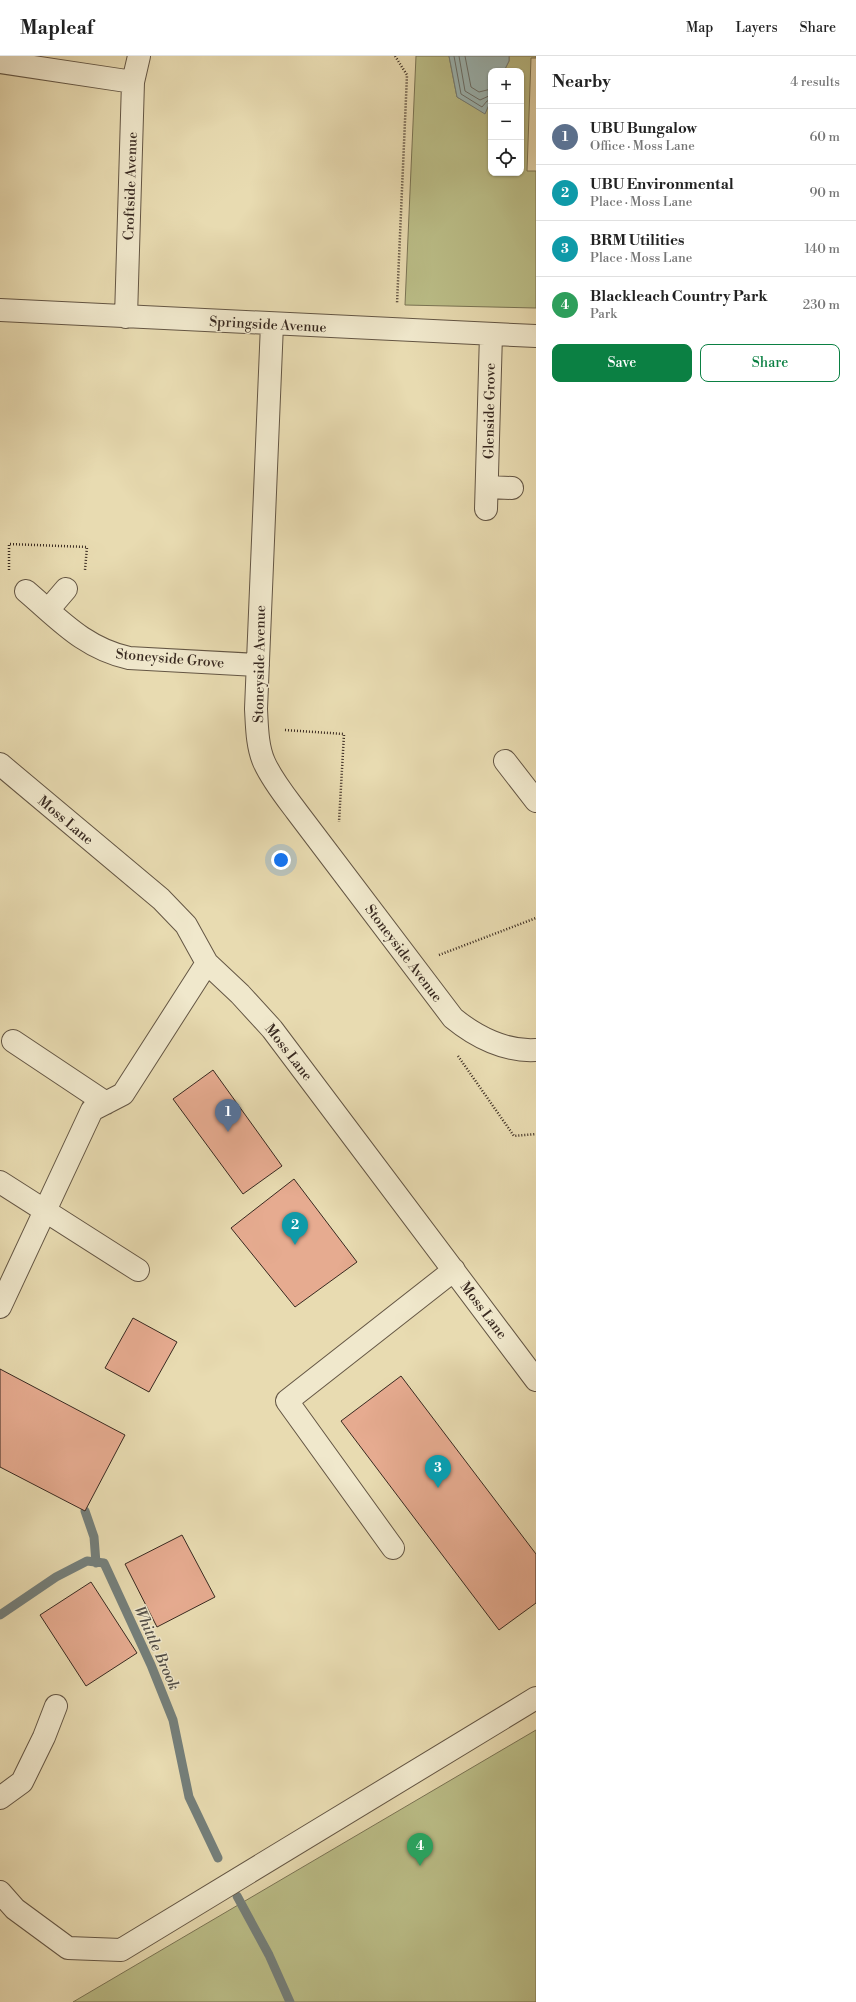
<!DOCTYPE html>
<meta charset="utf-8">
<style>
body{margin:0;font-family:"Libre Bodoni",serif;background:#f6f6f6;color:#222}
.controls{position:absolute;right:12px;top:12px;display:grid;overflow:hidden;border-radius:8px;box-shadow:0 1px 3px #0004}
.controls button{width:36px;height:36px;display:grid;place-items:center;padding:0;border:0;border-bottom:1px solid #e0e0e0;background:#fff;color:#222;font:20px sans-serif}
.you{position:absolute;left:281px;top:804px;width:14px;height:14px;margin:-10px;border:3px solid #fff;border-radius:50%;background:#1a73e8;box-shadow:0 0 0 6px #1a73e833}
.badge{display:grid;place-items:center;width:26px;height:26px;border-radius:50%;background:#0b8043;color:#fff;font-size:13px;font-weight:700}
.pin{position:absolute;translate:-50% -33px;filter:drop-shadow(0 1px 2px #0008)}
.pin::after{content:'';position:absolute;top:21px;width:14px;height:12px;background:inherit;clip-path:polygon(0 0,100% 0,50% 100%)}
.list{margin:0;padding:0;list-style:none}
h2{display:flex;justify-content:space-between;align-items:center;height:52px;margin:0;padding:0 16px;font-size:17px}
h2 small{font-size:13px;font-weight:400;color:#767676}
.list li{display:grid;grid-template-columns:26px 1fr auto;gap:12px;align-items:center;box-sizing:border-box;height:56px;padding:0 16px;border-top:1px solid #e0e0e0}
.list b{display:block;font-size:15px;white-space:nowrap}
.list p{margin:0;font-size:13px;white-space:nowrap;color:#767676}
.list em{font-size:13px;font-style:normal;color:#767676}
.actions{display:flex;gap:8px;padding:12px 16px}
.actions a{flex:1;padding:9px 0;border:1px solid #0b8043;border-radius:8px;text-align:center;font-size:14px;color:#0b8043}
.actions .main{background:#0b8043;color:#fff}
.icon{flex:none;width:22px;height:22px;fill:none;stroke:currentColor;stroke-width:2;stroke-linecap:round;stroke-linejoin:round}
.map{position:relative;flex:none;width:536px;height:1946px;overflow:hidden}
header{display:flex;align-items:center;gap:24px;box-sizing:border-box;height:56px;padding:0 20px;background:#fff;border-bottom:1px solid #e0e0e0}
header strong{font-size:19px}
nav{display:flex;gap:22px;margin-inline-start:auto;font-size:14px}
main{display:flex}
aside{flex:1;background:#fff}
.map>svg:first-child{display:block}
</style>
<header>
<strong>Mapleaf</strong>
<nav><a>Map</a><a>Layers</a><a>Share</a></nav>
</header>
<main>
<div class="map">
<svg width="536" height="1946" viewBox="0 0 536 1946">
<rect width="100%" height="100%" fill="#e8dbb1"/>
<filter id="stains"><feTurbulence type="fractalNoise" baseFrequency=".005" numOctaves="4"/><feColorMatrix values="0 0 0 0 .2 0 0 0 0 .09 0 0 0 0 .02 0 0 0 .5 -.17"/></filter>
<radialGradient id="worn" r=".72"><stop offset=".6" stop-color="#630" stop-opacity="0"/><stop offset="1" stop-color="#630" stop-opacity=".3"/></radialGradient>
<!-- green -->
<path fill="#bbbe88" stroke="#7a7454" d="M416 0H449L457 41 485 57 491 44V117H521V15H504L509 5V0H536V2H531L527 115H536V252L405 249Z
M536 1674V1946H73Z"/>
<!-- water -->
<path fill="#9cb8b7" stroke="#747f7b" d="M449 0H509V5L504 15H491V44L485 58 457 41Z"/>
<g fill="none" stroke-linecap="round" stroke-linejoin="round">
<!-- shore -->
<path stroke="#6a706c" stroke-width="1" d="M454 0 461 38 482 51 487 45 491 44
M459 0 465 35 480 44 491 39
M465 0 471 31 479 36 491 33"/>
<!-- stream -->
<path stroke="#747f7b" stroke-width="9" d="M85 1455 94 1481 96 1507
M0 1559 56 1521 87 1505 104 1507 151 1609 173 1664 189 1741 218 1802
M237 1840 269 1899 290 1946"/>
</g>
<!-- building -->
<path fill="#e6ab90" stroke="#382920" d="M213 1014 282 1110 243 1138 173 1043Z
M294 1123 357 1206 295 1251 231 1172Z
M133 1262 177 1286 149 1336 105 1312Z
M0 1313 125 1379 85 1455 0 1411Z
M401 1320 536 1498V1547L499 1574 341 1365Z
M182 1479 215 1541 157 1571 125 1508Z
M91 1526 137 1597 86 1630 40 1559Z"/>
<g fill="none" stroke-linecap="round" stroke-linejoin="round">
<!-- minor casing -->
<g stroke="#645644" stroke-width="24">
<path id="minor" d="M0 6 133 26
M0 254 536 280
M126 261 133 26 139 0
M272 268 256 653C257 670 257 690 264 706 272 724 285 740 297 756L453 962C476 981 506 996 536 994
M487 431 512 432
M486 453 491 278
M26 535C59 563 84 592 129 602L258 609
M48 554 66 533
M505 705 536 745
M0 708 161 843 186 869 207 907 240 938 272 973 536 1324
M13 985 106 1047
M0 1126 138 1214
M0 1251 92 1054 123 1038 207 907
M393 1492 287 1345 454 1214
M0 1742 22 1726 44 1681 56 1650
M0 1836 15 1853 68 1892 121 1894 536 1642"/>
</g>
<!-- path -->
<path stroke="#382920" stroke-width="2.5" stroke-dasharray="1 2" stroke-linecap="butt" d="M395 0 407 19 397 248
M9 514V488L87 491 85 514
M285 674 344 678 339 766
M439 899 536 862
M458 1000 514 1080 536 1078"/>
<!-- minor -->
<use href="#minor" stroke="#f0e8cc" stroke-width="22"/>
</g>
<g text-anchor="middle" stroke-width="3" stroke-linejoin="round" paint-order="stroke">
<!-- street labels -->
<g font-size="14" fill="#382920" stroke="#f0e8cc">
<text transform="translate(130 130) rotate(-88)" y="5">Croftside Avenue</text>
<text transform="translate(268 268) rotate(3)" y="5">Springside Avenue</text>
<text transform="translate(489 355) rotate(-89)" y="5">Glenside Grove</text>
<text transform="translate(170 602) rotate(5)" y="5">Stoneyside Grove</text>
<text transform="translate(259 608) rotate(-89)" y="5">Stoneyside Avenue</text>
<text transform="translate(66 764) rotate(40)" y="5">Moss Lane</text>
<text transform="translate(404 897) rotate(53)" y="5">Stoneyside Avenue</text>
<text transform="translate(289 996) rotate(52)" y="5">Moss Lane</text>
<text transform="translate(484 1254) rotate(53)" y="5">Moss Lane</text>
</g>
<!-- water labels -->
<g font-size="15" font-style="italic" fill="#514d46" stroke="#f0e8cc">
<text transform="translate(157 1592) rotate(66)" y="5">Whittle Brook</text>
</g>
</g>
<rect width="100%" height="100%" filter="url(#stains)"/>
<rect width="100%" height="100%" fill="url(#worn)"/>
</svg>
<div class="controls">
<button>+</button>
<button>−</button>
<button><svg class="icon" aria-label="locate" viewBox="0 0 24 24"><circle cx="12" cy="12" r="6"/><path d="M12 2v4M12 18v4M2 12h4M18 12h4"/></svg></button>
</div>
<div class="you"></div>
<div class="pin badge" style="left:228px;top:1076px;background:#5c6f8a">1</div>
<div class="pin badge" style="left:295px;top:1189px;background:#0f9aa8">2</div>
<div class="pin badge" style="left:438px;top:1432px;background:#0f9aa8">3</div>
<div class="pin badge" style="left:420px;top:1810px;background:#2e9e5b">4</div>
</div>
<aside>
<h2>Nearby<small>4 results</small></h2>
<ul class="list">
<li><span class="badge" style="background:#5c6f8a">1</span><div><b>UBU Bungalow</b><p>Office · Moss Lane</p></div><em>60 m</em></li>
<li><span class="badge" style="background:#0f9aa8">2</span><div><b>UBU Environmental</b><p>Place · Moss Lane</p></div><em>90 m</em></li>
<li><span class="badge" style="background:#0f9aa8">3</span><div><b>BRM Utilities</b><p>Place · Moss Lane</p></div><em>140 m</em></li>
<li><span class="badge" style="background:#2e9e5b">4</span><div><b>Blackleach Country Park</b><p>Park</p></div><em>230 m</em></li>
</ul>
<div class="actions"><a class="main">Save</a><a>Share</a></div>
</aside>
</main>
